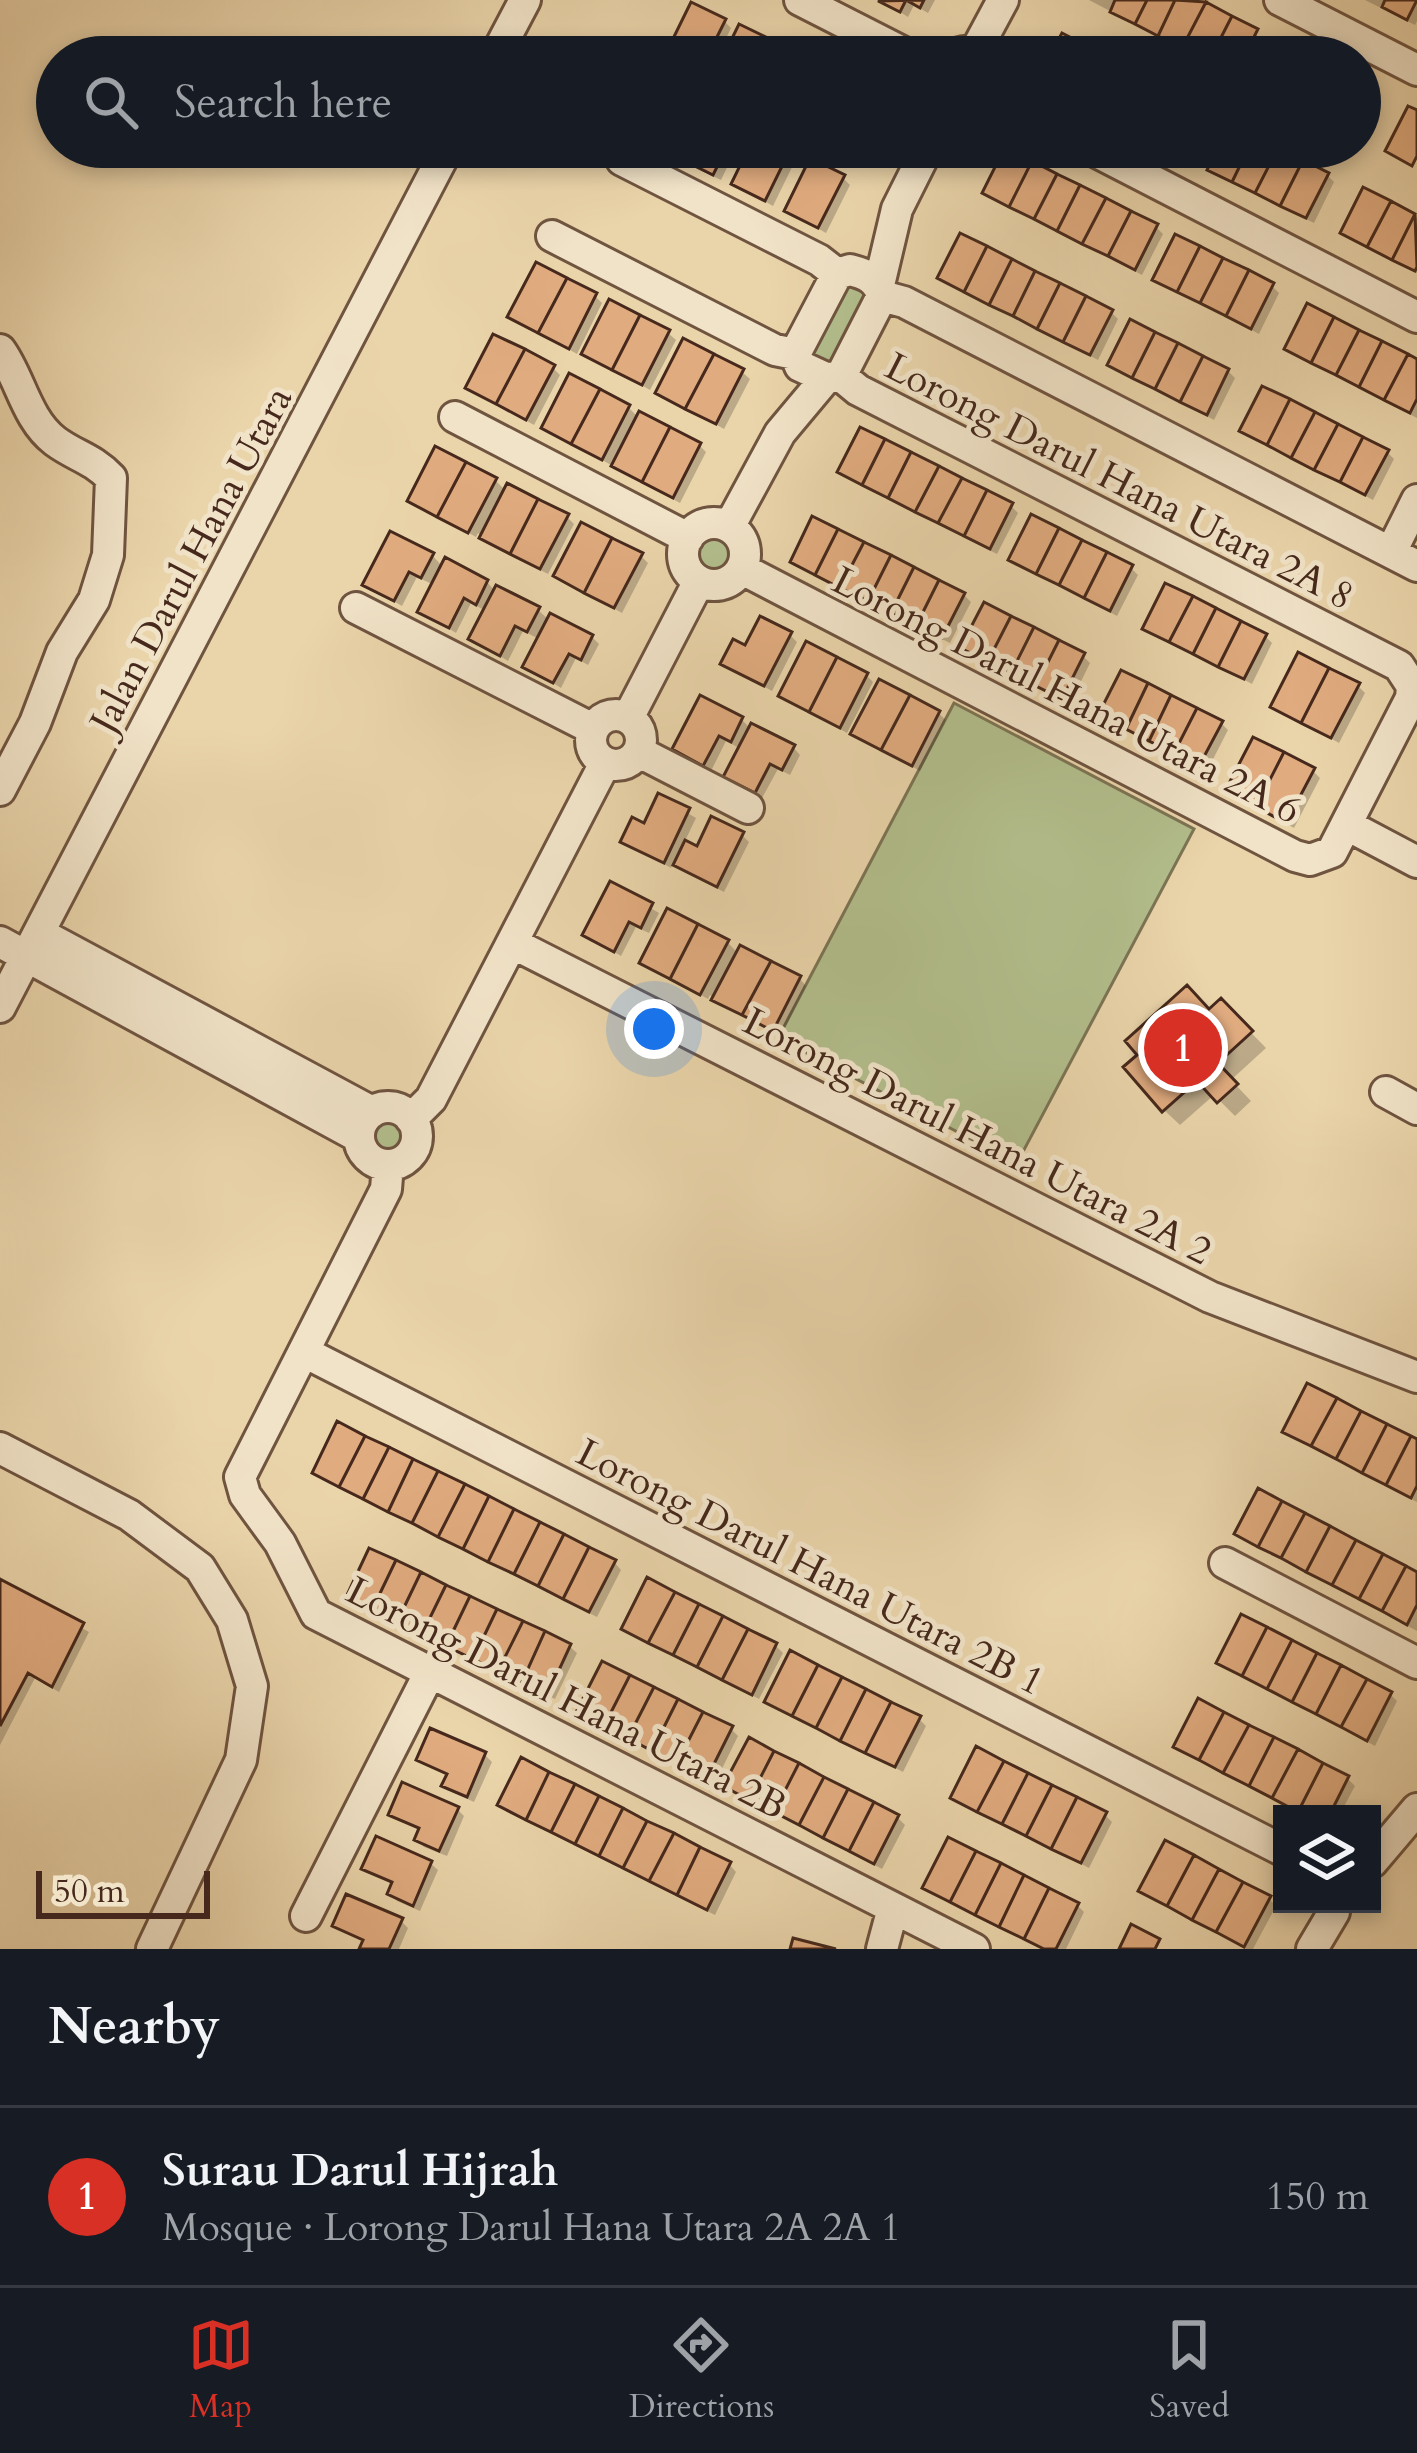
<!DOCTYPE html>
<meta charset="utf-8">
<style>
body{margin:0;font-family:Cardo,serif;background:#20242c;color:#f1f3f6}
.controls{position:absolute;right:36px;bottom:36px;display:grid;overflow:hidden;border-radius:0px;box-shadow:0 6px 18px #0003}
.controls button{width:108px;height:108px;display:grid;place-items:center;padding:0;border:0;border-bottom:3px solid #363941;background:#171b24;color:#f1f3f6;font:60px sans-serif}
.scale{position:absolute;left:36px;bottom:30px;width:174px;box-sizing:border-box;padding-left:12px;border:6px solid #46291c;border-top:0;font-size:33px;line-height:42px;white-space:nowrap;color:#46291c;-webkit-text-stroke:9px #f1e3c8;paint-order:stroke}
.you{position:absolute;left:654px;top:1029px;width:42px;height:42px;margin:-30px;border:9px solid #fff;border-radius:50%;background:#1a73e8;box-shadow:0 0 0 18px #1a73e833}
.badge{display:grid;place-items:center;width:78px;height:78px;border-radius:50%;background:#d93025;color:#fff;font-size:39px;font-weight:700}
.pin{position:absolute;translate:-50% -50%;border:6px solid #fff;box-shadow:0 3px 12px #0006}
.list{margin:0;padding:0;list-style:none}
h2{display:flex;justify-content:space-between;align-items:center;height:156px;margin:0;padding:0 48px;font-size:51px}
h2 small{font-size:39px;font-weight:400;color:#9ea1a6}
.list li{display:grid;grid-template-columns:78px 1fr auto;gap:36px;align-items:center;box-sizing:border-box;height:180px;padding:0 48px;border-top:3px solid #363941}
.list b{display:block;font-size:45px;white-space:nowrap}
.list p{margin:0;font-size:39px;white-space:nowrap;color:#9ea1a6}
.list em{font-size:39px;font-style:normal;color:#9ea1a6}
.icon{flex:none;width:66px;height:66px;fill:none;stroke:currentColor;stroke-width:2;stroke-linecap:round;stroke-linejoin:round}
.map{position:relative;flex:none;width:1417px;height:1949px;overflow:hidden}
.search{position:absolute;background:#171b24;box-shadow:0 6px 18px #0003;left:36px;right:36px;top:36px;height:132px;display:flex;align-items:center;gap:30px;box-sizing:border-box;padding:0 42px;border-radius:66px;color:#9ea1a6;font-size:45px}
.sheet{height:336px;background:#171b24}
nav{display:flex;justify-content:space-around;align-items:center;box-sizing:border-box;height:168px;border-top:3px solid #363941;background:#171b24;font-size:33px;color:#9ea1a6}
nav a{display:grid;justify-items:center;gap:6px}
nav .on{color:#d93025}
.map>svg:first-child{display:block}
</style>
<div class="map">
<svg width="1417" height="1949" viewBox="0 0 1417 1949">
<rect width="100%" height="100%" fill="#ead4aa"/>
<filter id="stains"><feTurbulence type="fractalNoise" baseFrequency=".00167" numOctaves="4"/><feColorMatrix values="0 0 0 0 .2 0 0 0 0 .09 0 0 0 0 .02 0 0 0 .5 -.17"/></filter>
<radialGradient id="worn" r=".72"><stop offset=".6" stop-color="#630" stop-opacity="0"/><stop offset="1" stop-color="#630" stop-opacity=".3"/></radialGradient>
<!-- green -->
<path fill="#b2be8c" stroke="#7c7454" stroke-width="3" d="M851 280 870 295 838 365 809 361 837 286Z
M697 553a18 18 0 1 1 36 0a18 18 0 1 1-36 0Z
M954 703 1194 829 1017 1163 778 1038Z
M371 1136a18 18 0 1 1 36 0a18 18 0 1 1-36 0Z"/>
<!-- shadow -->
<path fill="#0003" d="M881 0H935L928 13 914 5 908 17Z
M1089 0H1194L1263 39 1254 57H1198Z
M1365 0H1417V21L1415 25Z
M724 21 731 28 717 57H671Z
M772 43 779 50 776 57H726Z
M1360 83 1380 96 1360 136Z
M687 147H737L721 180 689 165 682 157Z
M752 147H783L797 157 773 206 734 184Z
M1171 147H1206L1199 161Z
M1221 147H1270L1327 175 1334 182 1314 223 1217 176 1210 169Z
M843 178 850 185 826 233 787 211Z
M1364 191 1417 218V273L1344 232Z
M985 192 1156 227 1163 234 1142 275Z
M940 278 1111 312 1118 319 1098 360Z
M1156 279 1272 286 1279 293 1259 334Z
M595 296 602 303 577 354 511 316Z
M668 333 676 340 650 390 584 353Z
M1287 348 1417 362V418L1294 355Z
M1111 364 1228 371 1235 378 1214 420Z
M553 368 560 375 534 425 469 388Z
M742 372 750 379 724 429 658 392Z
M628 407 639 418 699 445 706 452 680 503 544 428Z
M1243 431 1387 452 1394 459 1373 500Z
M841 472 1011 506 1018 513 997 554 848 479Z
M495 480 506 491 567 517 574 524 548 574 490 544 478 533 476 537 410 500Z
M432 555 443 567 487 582 496 592 538 610 549 620 592 637 599 644 588 665 576 658 561 688 525 666 539 639 523 631 508 661 472 639 486 611 471 603 456 633 420 611 434 585 417 577 402 606 366 585Z
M641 556 648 563 622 613 556 576Z
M1012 560 1131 568 1138 575 1117 616Z
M793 561 964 595 971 602 950 643 800 568Z
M1146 628 1265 636 1272 643 1252 684Z
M790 635 797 642 772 691 724 664 746 650Z
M964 647 1083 656 1090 663 1070 704Z
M866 675 873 682 847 733 782 696Z
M1358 686 1365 693 1339 743 1274 706Z
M938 713 946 720 920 771 854 734Z
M1101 715 1221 723 1228 730 1207 771Z
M742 720 751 729 793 747 800 755 790 775 778 769 762 798 727 776 741 749 726 741 711 771 675 749Z
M1313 771 1320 778 1294 828 1229 791Z
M660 797 696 818 684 843 698 850 742 835 749 842 724 892 684 872 674 862 671 868 623 841 645 827Z
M611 885 659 913 649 933 636 927 621 956 586 935Z
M727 942 738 953 799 978 806 986 781 1036 722 1006 710 995 708 999 642 962Z
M1221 1002 1266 1048 1231 1080 1251 1101 1235 1116 1214 1095 1180 1125 1164 1110 1141 1055 1210 1013Z
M1286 1431 1417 1443V1502L1293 1438Z
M315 1473 614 1562 621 1570 597 1617 322 1480Z
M1237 1533 1417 1575V1631L1244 1540Z
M0 1582 89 1632 59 1692 35 1678 0 1745Z
M349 1597 569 1646 577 1653 555 1699 356 1604Z
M625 1628 776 1646 783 1653 759 1699Z
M1220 1662 1390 1694 1397 1701 1375 1746Z
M768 1701 919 1719 926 1726 903 1772Z
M580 1711 731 1729 738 1736 715 1783Z
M1176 1747 1347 1778 1355 1786 1340 1814H1301Z
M485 1755 492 1762 474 1802 452 1792 445 1785 449 1777 420 1760Z
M727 1786 898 1818 905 1825 882 1869Z
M954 1797 1105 1815 1112 1822 1089 1868Z
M500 1805 729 1864 736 1872 715 1915 507 1812Z
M457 1809 464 1816 447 1856 424 1847 417 1840 421 1831 392 1814Z
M430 1863 438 1870 420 1911 397 1901 390 1894 394 1885 365 1868Z
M926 1888 1077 1905 1084 1912 1066 1949H1042Z
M1142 1890 1269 1899 1276 1906 1253 1949H1246Z
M401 1921 408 1928 399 1949H362L365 1942 336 1926Z"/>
<!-- building -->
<path fill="#e0ab7f" stroke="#46291c" stroke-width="3" d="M906 0 900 12 878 1 924 0 920 8Z
M1115 0H1147L1135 24 1110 12Z
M1147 0H1175L1158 36 1135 24Z
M1175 0 1206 2 1182 48 1158 36Z
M1385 0H1417L1407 20 1382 7Z
M691 2 726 19 707 57H668L665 55Z
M1206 2 1232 16 1211 57H1199L1182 48Z
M1232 16 1258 29 1244 57H1211Z
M739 24 774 41 766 57H723Z
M1062 33 1089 47 1084 57H1049Z
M1275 38 1300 50 1297 57H1265Z
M1360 80 1374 87 1360 116Z
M1408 106 1417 110V156L1412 166 1385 151Z
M684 147H727L713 175 679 158Z
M749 147 791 148 765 201 731 184Z
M1005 147 1032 161 1009 207 982 193Z
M1218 147H1249L1232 182 1207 170Z
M1249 147 1278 148 1255 193 1232 182Z
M1278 148 1303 160 1280 206 1255 193Z
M810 158 845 175 818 228 784 211Z
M1303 160 1329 173 1306 218 1280 206Z
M1032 161 1057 174 1034 219 1009 207Z
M1057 174 1080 185 1057 231 1034 219Z
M1080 185 1106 198 1082 244 1057 231Z
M1363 187 1391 201 1367 247 1340 233Z
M1106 198 1131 211 1108 256 1082 244Z
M1391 201 1415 214 1392 260 1367 247Z
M1131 211 1158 224 1135 270 1108 256Z
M1415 214 1417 267 1415 271 1392 260Z
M960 233 987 246 964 292 937 278Z
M1175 234 1200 246 1177 292 1152 280Z
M987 246 1012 259 989 305 964 292Z
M1200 246 1223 258 1200 303 1177 292Z
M1223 258 1249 270 1226 316 1200 303Z
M1012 259 1035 271 1013 316 989 305Z
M536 262 567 278 538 333 507 317Z
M1249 270 1274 283 1251 329 1226 316Z
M1035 271 1060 283 1037 329 1013 316Z
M567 278 597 293 569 349 538 333Z
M1060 283 1086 296 1063 342 1037 329Z
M1086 296 1113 310 1090 355 1063 342Z
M609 299 640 315 612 370 581 354Z
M1307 303 1334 317 1311 363 1284 349Z
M640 315 670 330 642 385 612 370Z
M1334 317 1359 330 1336 375 1311 363Z
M1130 319 1155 332 1132 378 1107 365Z
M1359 330 1382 341 1359 387 1336 375Z
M1155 332 1178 343 1155 389 1132 378Z
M493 334 525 349 496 404 465 388Z
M683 338 714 354 685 409 655 393Z
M1382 341 1408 354 1384 400 1359 387Z
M1178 343 1203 356 1180 402 1155 389Z
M525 349 555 365 526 420 496 404Z
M714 354 744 369 716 424 685 409Z
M1408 354 1417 359V399L1410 413 1384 400Z
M1203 356 1229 369 1207 415 1180 402Z
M569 373 600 389 571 444 541 428Z
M1262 386 1290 399 1267 445 1239 431Z
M600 389 630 405 602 460 571 444Z
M1290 399 1315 412 1291 458 1267 445Z
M639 411 670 427 642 482 611 466Z
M1315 412 1338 424 1314 470 1291 458Z
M1338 424 1363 437 1340 482 1314 470Z
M670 427 701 443 673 498 642 482Z
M860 427 885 439 862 485 837 472Z
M1363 437 1389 450 1365 495 1340 482Z
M885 439 911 452 888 498 862 485Z
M435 446 466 462 437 517 407 501Z
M911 452 939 466 915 512 888 498Z
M466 462 497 478 468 533 437 517Z
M939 466 962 478 938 523 915 512Z
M962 478 987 490 964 536 938 523Z
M507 483 538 499 510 554 479 538Z
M987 490 1013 503 990 549 964 536Z
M538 499 569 514 540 569 510 554Z
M1031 514 1059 528 1036 574 1008 560Z
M812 516 838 529 815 575 790 562Z
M581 522 612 538 584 593 553 576Z
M1059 528 1082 540 1059 585 1036 574Z
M838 529 864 542 840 588 815 575Z
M390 531 434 553 421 578 409 572 394 601 362 585Z
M612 538 643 553 614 608 584 593Z
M1082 540 1107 552 1084 598 1059 585Z
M864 542 891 555 868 601 840 588Z
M1107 552 1133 565 1110 611 1084 598Z
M891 555 914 567 891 613 868 601Z
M445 557 488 580 476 605 464 598 449 628 417 612Z
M914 567 939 580 916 626 891 613Z
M939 580 965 593 942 638 916 626Z
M1165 583 1193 596 1169 642 1142 629Z
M496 585 540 607 527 632 515 626 500 656 468 639Z
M1193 596 1216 608 1193 654 1169 642Z
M984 602 1011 616 988 661 960 648Z
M1216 608 1241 621 1218 667 1193 654Z
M550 613 593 635 581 660 569 654 553 683 522 667Z
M760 616 792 632 764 686 720 664 733 639 745 645Z
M1011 616 1034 627 1011 673 988 661Z
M1241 621 1267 634 1244 679 1218 667Z
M1034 627 1059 640 1036 686 1011 673Z
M1059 640 1085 653 1062 699 1036 686Z
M806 641 837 657 809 712 778 696Z
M1298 652 1329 668 1301 723 1270 707Z
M837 657 868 673 840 728 809 712Z
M1329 668 1360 683 1331 738 1301 723Z
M1121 670 1148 683 1126 729 1098 715Z
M879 679 910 695 881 750 850 734Z
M1148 683 1171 695 1149 741 1126 729Z
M700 695 743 717 731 742 719 736 703 766 672 749Z
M910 695 940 711 912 766 881 750Z
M1171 695 1197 708 1174 753 1149 741Z
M1197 708 1223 721 1199 766 1174 753Z
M751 723 795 745 782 770 770 764 755 793 723 777Z
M1253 737 1284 752 1256 807 1225 791Z
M1284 752 1315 768 1286 823 1256 807Z
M658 793 690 808 664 863 620 842 632 817 644 823Z
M711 816 744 832 717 887 673 865 685 840 697 846Z
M610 881 653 903 641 928 629 922 614 952 582 935Z
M667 908 698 924 670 979 639 963Z
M698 924 729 940 700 995 670 979Z
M740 945 771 961 742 1015 711 1000Z
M771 961 801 976 773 1031 742 1015Z
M1187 985 1209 1009 1221 998 1253 1031 1218 1063 1238 1084 1217 1103 1197 1081 1162 1112 1123 1067 1137 1055 1125 1041Z
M1307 1383 1337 1398 1311 1446 1282 1432Z
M1337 1398 1361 1411 1336 1459 1311 1446Z
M1361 1411 1387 1424 1362 1473 1336 1459Z
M337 1421 365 1436 339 1487 312 1473Z
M1387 1424 1411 1436 1386 1485 1362 1473Z
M365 1436 389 1447 363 1499 339 1487Z
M1411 1436 1417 1439V1486L1411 1498 1386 1485Z
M389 1447 413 1459 388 1512 363 1499Z
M413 1459 438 1471 412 1523 388 1512Z
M438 1471 465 1484 438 1537 412 1523Z
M465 1484 489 1496 463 1549 438 1537Z
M1258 1488 1282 1501 1258 1547 1234 1534Z
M489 1496 514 1509 488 1562 463 1549Z
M1282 1501 1305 1513 1281 1558 1258 1547Z
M514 1509 540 1522 514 1574 488 1562Z
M1305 1513 1330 1526 1306 1572 1281 1558Z
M540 1522 564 1534 538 1586 514 1574Z
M1330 1526 1356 1540 1332 1585 1306 1572Z
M564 1534 589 1547 563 1599 538 1586Z
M1356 1540 1383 1554 1359 1599 1332 1585Z
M589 1547 616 1560 589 1612 563 1599Z
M369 1548 396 1560 372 1610 346 1597Z
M1383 1554 1406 1566 1382 1611 1359 1599Z
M396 1560 421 1572 397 1622 372 1610Z
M1406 1566 1417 1572V1605L1407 1625 1382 1611Z
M421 1572 446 1585 422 1634 397 1622Z
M647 1577 675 1592 648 1643 621 1629Z
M0 1579 84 1623 52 1687 28 1673 0 1726Z
M446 1585 470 1596 446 1646 422 1634Z
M675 1592 699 1604 673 1655 648 1643Z
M470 1596 497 1609 473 1659 446 1646Z
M699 1604 723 1616 697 1667 673 1655Z
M497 1609 523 1621 498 1671 473 1659Z
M1241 1614 1267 1627 1242 1676 1216 1663Z
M723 1616 748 1629 722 1680 697 1667Z
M523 1621 545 1631 522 1682 498 1671Z
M1267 1627 1292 1640 1267 1689 1242 1676Z
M748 1629 777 1643 752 1695 722 1680Z
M545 1631 571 1644 548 1694 522 1682Z
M1292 1640 1317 1653 1292 1702 1267 1689Z
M790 1650 818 1665 792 1716 764 1702Z
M1317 1653 1341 1665 1316 1714 1292 1702Z
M602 1661 630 1675 604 1726 576 1712Z
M818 1665 842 1677 816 1728 792 1716Z
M1341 1665 1367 1679 1341 1727 1316 1714Z
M630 1675 654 1687 628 1738 604 1726Z
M842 1677 866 1689 840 1741 816 1728Z
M1367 1679 1392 1692 1367 1741 1341 1727Z
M654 1687 678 1699 652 1751 628 1738Z
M866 1689 891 1702 865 1753 840 1741Z
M1198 1698 1224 1712 1199 1760 1173 1747Z
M678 1699 703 1712 677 1763 652 1751Z
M891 1702 921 1716 895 1767 865 1753Z
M703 1712 733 1726 707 1778 677 1763Z
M1224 1712 1249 1725 1223 1773 1199 1760Z
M1249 1725 1274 1737 1249 1786 1223 1773Z
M430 1728 486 1752 467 1797 441 1786 447 1774 416 1760Z
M749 1737 774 1751 749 1800 723 1786Z
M1274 1737 1298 1749 1272 1798 1249 1786Z
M976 1746 1004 1761 977 1812 950 1798Z
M1298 1749 1323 1763 1298 1812 1272 1798Z
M774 1751 799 1763 774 1812 749 1800Z
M521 1757 549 1772 526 1820 497 1805Z
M1004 1761 1028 1773 1002 1824 977 1812Z
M799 1763 824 1777 799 1825 774 1812Z
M1323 1763 1349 1776 1330 1814H1302L1298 1812Z
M549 1772 575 1784 551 1832 526 1820Z
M1028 1773 1052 1785 1026 1836 1002 1824Z
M824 1777 848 1789 823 1838 799 1825Z
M402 1782 459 1807 439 1851 414 1840 419 1828 388 1815Z
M575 1784 599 1796 575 1844 551 1832Z
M1052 1785 1077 1797 1051 1849 1026 1836Z
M848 1789 874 1802 849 1851 823 1838Z
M599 1796 623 1808 599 1856 575 1844Z
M1077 1797 1107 1812 1081 1863 1051 1849Z
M874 1802 899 1815 874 1864 849 1851Z
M623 1808 647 1821 623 1868 599 1856Z
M647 1821 674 1833 649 1881 623 1868Z
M674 1833 700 1847 677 1895 649 1881Z
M376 1836 432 1861 413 1906 387 1894 392 1882 361 1869Z
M948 1837 976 1851 950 1902 922 1888Z
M1165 1840 1194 1855 1167 1906 1138 1891Z
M700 1847 731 1862 707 1910 677 1895Z
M976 1851 1001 1863 975 1915 950 1902Z
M1194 1855 1219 1869 1192 1920 1167 1906Z
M1001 1863 1024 1875 999 1927 975 1915Z
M1219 1869 1243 1882 1216 1932 1192 1920Z
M1024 1875 1049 1888 1024 1939 999 1927Z
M1243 1882 1271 1896 1244 1947 1216 1932Z
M1049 1888 1079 1903 1056 1949H1044L1024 1939Z
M346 1894 403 1918 389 1949H359L363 1940 332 1926Z
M1131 1924 1160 1939 1155 1949H1119Z
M793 1938 836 1949H790Z"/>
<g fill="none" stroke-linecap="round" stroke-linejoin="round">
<!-- minor casing -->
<g stroke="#6f5440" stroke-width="36">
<path id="minor" d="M800 0 912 57
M1280 0 1417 70
M974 54 1003 0
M495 57 525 0
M944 57 964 52 978 57
M1087 147 1417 317
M622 160 819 260 837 274
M552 236 775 350 795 354
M850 270C866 274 878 279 882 296L841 376 826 378 800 366 795 354 837 274Z
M879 285 897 209 928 147
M882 296 904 302 1417 566
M0 350C20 377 26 419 55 441 75 456 92 458 111 478L108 555 94 600 62 652 35 723 0 790
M455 417 688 538
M683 554a31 31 0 1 1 62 0a31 31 0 1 1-62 0Z
M729 527 780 433 826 378
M1391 552 1417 500
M742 569 1295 856 1310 860 1332 852 1411 698 1412 686 1399 666 858 390 841 376
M356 608 593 729
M591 740a25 25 0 1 1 50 0a25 25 0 1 1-50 0Z
M628 718 699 581
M639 752 748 808
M1347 825 1417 862
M39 933 372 1112
M0 942 359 1137
M512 943 1210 1297 1417 1377
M0 1007 448 147
M1386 1092 1417 1109
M359 1136a29 29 0 1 1 58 0a29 29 0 1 1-58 0Z
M411 1119 431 1099 605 763
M388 1165 386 1189 240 1477 245 1495 280 1543 316 1614 974 1949
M304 1352 1282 1850
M0 1448 129 1515 200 1568 232 1620 252 1686 241 1760 152 1949
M1225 1563 1417 1663
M1372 1862 1417 1809
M306 1916 430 1672
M882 1949 893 1908
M1312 1949 1334 1912"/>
</g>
<!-- minor -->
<use href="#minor" stroke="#f1e3c8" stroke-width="30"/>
</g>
<g text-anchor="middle" stroke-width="10" stroke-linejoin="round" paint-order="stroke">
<!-- street labels -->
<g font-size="39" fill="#46291c" stroke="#f1e3c8">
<text transform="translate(1120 480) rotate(27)" y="14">Lorong Darul Hana Utara 2A 8</text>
<text transform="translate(190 559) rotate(-62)" y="14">Jalan Darul Hana Utara</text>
<text transform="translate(1067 694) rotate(27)" y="14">Lorong Darul Hana Utara 2A 6</text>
<text transform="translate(978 1135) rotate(27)" y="14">Lorong Darul Hana Utara 2A 2</text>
<text transform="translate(811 1566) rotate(27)" y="14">Lorong Darul Hana Utara 2B 1</text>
<text transform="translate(567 1697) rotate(27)" y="14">Lorong Darul Hana Utara 2B</text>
</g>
</g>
<rect width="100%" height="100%" filter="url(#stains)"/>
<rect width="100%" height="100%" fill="url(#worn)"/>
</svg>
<div class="controls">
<button><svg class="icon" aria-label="layers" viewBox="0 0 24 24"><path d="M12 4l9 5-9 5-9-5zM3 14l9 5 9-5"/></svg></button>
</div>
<div class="scale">50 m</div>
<div class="you"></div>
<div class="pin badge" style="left:1183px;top:1048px">1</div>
<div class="search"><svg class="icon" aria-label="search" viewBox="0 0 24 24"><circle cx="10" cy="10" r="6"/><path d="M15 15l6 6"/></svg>Search here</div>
</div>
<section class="sheet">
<h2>Nearby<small></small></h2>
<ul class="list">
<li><span class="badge">1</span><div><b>Surau Darul Hijrah</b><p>Mosque · Lorong Darul Hana Utara 2A 2A 1</p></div><em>150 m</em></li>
</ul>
</section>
<nav>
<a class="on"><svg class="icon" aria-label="map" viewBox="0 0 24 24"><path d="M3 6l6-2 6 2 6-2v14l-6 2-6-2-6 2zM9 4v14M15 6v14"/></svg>Map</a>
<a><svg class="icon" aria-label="directions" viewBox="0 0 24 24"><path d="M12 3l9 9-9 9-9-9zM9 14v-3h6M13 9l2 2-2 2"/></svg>Directions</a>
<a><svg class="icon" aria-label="saved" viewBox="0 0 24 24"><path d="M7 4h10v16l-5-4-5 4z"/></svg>Saved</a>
</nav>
